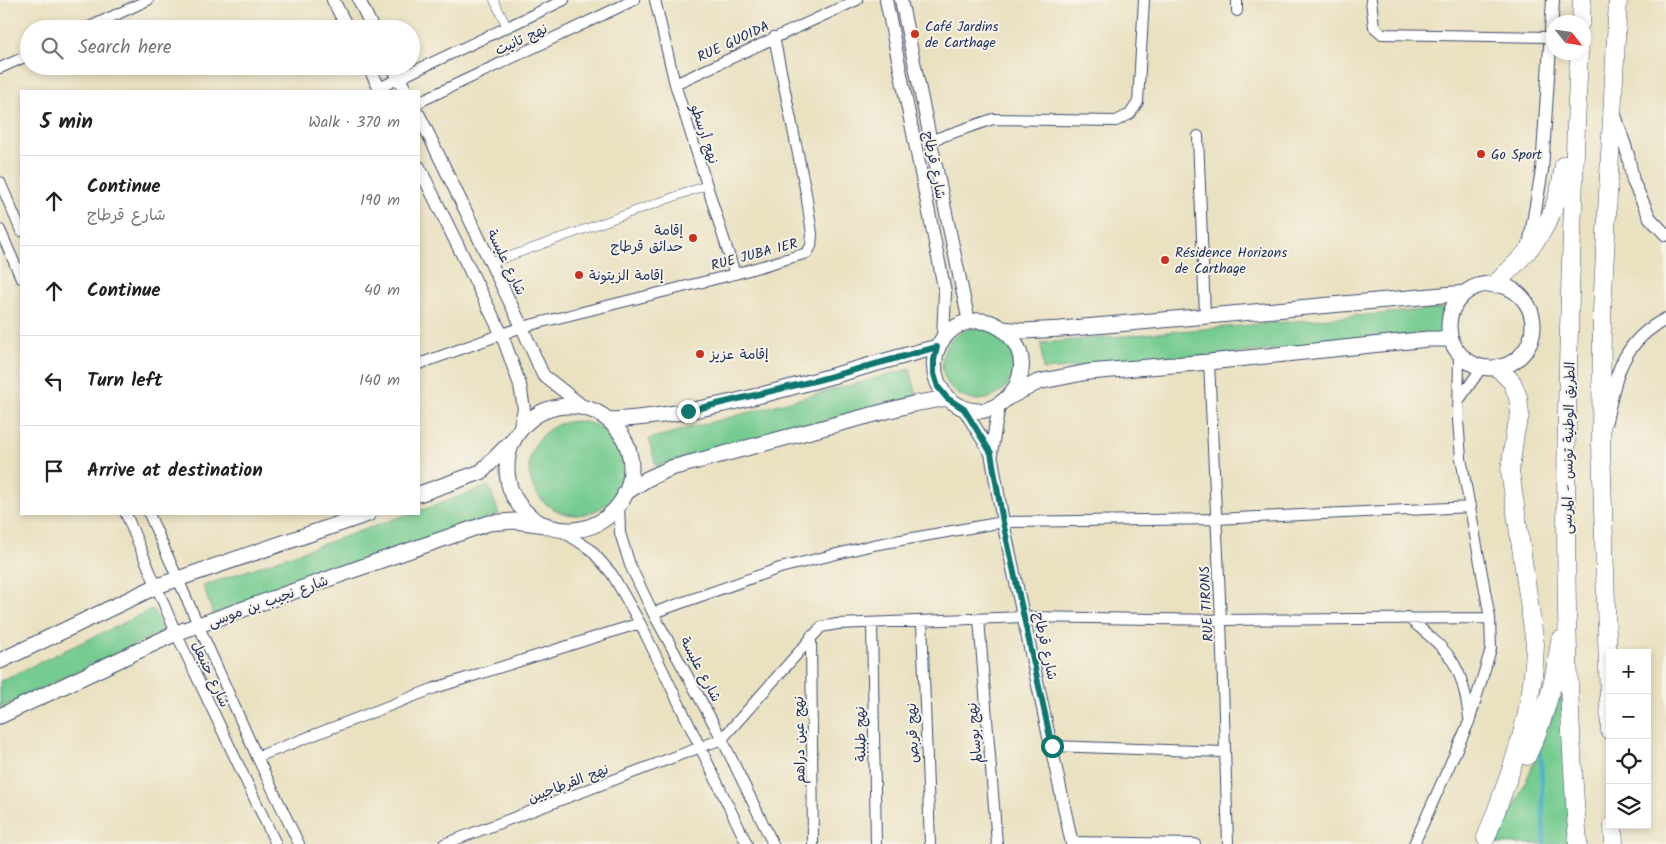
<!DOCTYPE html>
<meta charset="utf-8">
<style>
body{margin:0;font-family:Kalam,"Playpen Sans Arabic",sans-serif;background:#f6f6f6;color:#222}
.controls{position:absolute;right:15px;bottom:15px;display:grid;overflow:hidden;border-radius:0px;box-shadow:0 2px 8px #0003}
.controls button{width:45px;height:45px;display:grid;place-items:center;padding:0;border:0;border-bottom:1px solid #e0e0e0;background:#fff;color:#222;font:25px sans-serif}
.compass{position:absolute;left:1546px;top:15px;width:45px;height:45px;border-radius:50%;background:#fff;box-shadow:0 2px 8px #0003;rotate:120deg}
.stop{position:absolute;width:15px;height:15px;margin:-11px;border:4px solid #0f766e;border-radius:50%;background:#fff}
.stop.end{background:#0f766e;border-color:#fff;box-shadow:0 1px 5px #0008}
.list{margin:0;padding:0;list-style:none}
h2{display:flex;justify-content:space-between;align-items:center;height:65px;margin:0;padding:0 20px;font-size:21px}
h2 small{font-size:16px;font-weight:400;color:#767676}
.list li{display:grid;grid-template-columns:32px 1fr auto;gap:15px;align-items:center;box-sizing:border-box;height:90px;padding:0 20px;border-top:1px solid #e0e0e0}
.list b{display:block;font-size:19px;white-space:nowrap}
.list p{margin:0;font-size:16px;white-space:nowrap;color:#767676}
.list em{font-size:16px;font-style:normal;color:#767676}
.icon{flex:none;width:28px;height:28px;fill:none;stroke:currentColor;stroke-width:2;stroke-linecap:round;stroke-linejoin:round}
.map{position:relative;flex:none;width:1666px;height:844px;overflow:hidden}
.search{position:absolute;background:#fff;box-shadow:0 2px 8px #0003;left:20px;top:20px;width:400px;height:55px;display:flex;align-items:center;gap:12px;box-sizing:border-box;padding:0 18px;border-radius:28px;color:#767676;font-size:19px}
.panel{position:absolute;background:#fff;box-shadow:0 2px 8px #0003;left:20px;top:90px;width:400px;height:425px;border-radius:0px}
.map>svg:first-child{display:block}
</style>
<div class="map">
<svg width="1666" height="844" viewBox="0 0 1666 844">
<rect width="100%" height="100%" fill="#f7f3e8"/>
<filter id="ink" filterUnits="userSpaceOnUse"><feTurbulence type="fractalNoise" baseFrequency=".02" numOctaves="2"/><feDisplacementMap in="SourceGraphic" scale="10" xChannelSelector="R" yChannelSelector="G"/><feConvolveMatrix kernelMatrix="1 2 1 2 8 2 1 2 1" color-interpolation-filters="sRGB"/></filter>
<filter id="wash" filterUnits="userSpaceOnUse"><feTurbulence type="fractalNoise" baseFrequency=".0096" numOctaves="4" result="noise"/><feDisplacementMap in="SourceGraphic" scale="20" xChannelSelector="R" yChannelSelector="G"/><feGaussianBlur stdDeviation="1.12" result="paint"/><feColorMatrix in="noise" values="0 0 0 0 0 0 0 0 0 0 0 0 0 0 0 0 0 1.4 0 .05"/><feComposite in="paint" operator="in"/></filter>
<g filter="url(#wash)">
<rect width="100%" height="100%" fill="#eae1c1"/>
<!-- green -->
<path fill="#74cb90" stroke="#487d77" d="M1447 308 1449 335 1043 370 1041 343Z
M942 364a36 36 0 1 1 72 0a36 36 0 1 1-72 0Z
M910 369 917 396 656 466 649 439Z
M529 468a47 47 0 1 1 94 0a47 47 0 1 1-94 0Z
M489 486 499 514 213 614 203 586 409 514H419V511Z
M153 609 163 631 0 708V681Z
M1562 693 1571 844H1497L1530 772Z"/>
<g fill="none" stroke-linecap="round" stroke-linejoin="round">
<!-- stream -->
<path stroke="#4faece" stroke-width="4" d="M1541 753 1544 844"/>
</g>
</g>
<g filter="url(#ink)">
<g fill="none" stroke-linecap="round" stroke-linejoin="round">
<!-- pedestrian casing -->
<g stroke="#3a4a6d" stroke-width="9">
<path id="pedestrian" d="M494 0 507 27
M491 263 707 185"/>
</g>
<!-- minor casing -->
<g stroke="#3a4a6d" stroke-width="12">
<path id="minor" d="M655 0 675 84 735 274
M1237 0V11
M1371 0 1374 27 1382 34 1551 37
M85 29 148 0
M0 68 29 55
M675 84 857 0
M379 88 564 0
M419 102 634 0
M1198 136 1205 315
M932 140 993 119 1116 121 1130 114 1138 102 1144 0
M0 182 21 231
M0 230 21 278
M1209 362 1221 620 1228 844
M419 364 522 327 735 274 807 253 811 246 812 234 806 193 774 37
M1459 400 1482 367
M619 503 620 533 630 565 653 613 722 739 773 844
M126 514 176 633 276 844
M149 514 257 757 299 844
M557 528 590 549 612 574 640 623 747 844
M653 613 780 568 873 545 1003 522 1216 519 1471 507
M1407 617C1450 653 1462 661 1469 718
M979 619 997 844
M922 621 930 844
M872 624 876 844
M811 636 813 844
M1051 746 1225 752
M257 757 435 688 640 623
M1072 842 1195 844
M444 844 722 739 821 627 837 624 1025 617 1221 620 1490 618
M1414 844 1469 722 1491 649 1490 618 1461 458 1458 420 1459 354"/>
</g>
<!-- tertiary casing -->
<g stroke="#3a4a6d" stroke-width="14">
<path id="tertiary" d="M333 0 348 29
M359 0 373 29
M886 0 945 292 943 338
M901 0 969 322
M368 66 381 91
M392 66 406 91
M419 115 522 327 543 375 585 408
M1615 115 1628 155 1633 181 1650 218 1666 235
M419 167 502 335 520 385 524 409 519 430
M1529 246 1542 170 1553 0
M999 405 991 453 1003 522 1072 844
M964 409 991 453
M1606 421C1616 376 1621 342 1666 319"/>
</g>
<!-- secondary casing -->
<g stroke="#3a4a6d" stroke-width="17">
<path id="secondary" d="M1449 326a42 42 0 1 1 84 0a42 42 0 1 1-84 0Z
M1003 329 1024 331 1061 329 1465 293
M1011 396 1038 382 1088 372 1209 362 1428 339H1451
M507 468a62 62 0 1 1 124 0a62 62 0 1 1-124 0Z
M609 420C719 415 831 374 937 347
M625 493 647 479 671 468 913 404 947 398C952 401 957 405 963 408 990 419 1018 396 1021 370 1023 357 1018 345 1009 335 971 295 907 347 947 398
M419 494 481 472 510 443
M0 661 157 586 368 514
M0 716 176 633 376 562 489 523 514 521 546 525"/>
</g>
<!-- trunk casing -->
<g stroke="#3a4a6d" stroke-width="19">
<path id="trunk" d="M1581 22 1582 0
M1495 284C1535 246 1557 222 1564 165
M1610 731 1601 445 1602 311 1618 0
M1527 756C1545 719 1555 680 1560 640
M1613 825 1614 844
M1486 838C1511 772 1534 715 1535 644L1510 471 1515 432 1520 415 1518 397 1512 382 1498 368
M1578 844C1557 581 1568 316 1579 52"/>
</g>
<!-- pedestrian -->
<use href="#pedestrian" stroke="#fff" stroke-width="8"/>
<!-- minor -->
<use href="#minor" stroke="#fff" stroke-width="10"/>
<!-- tertiary -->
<use href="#tertiary" stroke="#fff" stroke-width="12"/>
<!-- secondary -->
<use href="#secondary" stroke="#fff" stroke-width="15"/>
<!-- trunk -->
<use href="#trunk" stroke="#fff" stroke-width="18"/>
</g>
</g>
<g fill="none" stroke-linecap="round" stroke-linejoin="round" filter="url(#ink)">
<!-- route -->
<path stroke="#0f766e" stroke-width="6" d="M688 411 818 380 937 347 934 360V374L938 387 947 398 964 409 991 453 1003 522 1052 746"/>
</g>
<!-- markers -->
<g fill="#c8321e" stroke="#f7f3e8" stroke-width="2">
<circle cx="915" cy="34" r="5"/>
<circle cx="1481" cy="154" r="5"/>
<circle cx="693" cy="238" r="5"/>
<circle cx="1165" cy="260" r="5"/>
<circle cx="579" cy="275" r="5"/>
<circle cx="700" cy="354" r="5"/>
</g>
<g text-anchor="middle" stroke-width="4" stroke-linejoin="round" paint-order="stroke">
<!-- poi labels -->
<g font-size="14" fill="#1b2f5e" stroke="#f7f3e8" text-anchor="start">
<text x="925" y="31">Café Jardins<tspan x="925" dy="16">de Carthage</tspan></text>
<text x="1491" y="159">Go Sport</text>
<text x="683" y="235" text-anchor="end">إقامة<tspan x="683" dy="16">حدائق قرطاج</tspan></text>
<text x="1175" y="257">Résidence Horizons<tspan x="1175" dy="16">de Carthage</tspan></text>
<text x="589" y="280">إقامة الزيتونة</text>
<text x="710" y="359">إقامة عزيز</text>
</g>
<!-- street labels -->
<g font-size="14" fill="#1b2f5e" stroke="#f7f3e8">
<text transform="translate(521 39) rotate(-25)" y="5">نهج تانيت</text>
<text transform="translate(733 41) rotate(-25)" y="5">RUE GUOIDA</text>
<text transform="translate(705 134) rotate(72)" y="5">نهج أرسطو</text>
<text transform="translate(935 165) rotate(79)" y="5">شارع قرطاج</text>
<text transform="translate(754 254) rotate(-15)" y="5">RUE JUBA 1ER</text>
<text transform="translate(507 262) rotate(64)" y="5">شارع عليسة</text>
<text transform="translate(1568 448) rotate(-89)" y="5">الطريق الوطنية تونس - المرسى</text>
<text transform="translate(268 601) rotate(-20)" y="5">شارع نجيب بن موسى</text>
<text transform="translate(1206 604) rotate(-93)" y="5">RUE TIRONS</text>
<text transform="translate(1046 646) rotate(78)" y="5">شارع قرطاج</text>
<text transform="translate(701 669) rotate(62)" y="5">شارع عليسة</text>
<text transform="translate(211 674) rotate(65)" y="5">شارع حنبعل</text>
<text transform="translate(912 733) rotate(-92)" y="5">نهج قربص</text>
<text transform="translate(974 733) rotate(-95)" y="5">نهج بوسالم</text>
<text transform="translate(860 734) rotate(-91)" y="5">نهج طبلبة</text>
<text transform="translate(799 740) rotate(-91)" y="5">نهج عين دراهم</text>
<text transform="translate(568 783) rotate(-21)" y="5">نهج القرطاجيين</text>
</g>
</g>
</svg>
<div class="controls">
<button>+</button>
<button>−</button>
<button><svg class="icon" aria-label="locate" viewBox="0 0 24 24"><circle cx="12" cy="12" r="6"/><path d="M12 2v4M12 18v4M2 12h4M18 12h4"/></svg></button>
<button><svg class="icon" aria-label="layers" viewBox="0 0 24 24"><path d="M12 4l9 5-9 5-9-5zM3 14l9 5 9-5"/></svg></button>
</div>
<svg class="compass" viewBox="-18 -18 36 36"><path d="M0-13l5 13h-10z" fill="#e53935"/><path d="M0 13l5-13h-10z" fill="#767676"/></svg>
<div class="stop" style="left:1052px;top:746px"></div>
<div class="stop end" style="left:688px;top:411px"></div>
<div class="search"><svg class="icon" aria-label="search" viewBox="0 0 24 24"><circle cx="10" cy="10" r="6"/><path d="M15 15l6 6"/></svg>Search here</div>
<section class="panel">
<h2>5 min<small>Walk · 370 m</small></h2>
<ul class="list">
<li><svg class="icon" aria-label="ahead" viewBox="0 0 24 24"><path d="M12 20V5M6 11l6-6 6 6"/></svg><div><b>Continue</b><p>شارع قرطاج</p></div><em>190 m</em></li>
<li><svg class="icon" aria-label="ahead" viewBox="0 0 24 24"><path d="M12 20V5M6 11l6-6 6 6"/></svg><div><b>Continue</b></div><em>40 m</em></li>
<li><svg class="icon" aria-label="left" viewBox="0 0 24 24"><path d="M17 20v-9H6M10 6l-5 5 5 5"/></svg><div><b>Turn left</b></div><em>140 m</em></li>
<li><svg class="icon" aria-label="arrive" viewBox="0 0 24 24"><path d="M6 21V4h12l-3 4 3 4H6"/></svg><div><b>Arrive at destination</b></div></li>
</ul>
</section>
</div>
